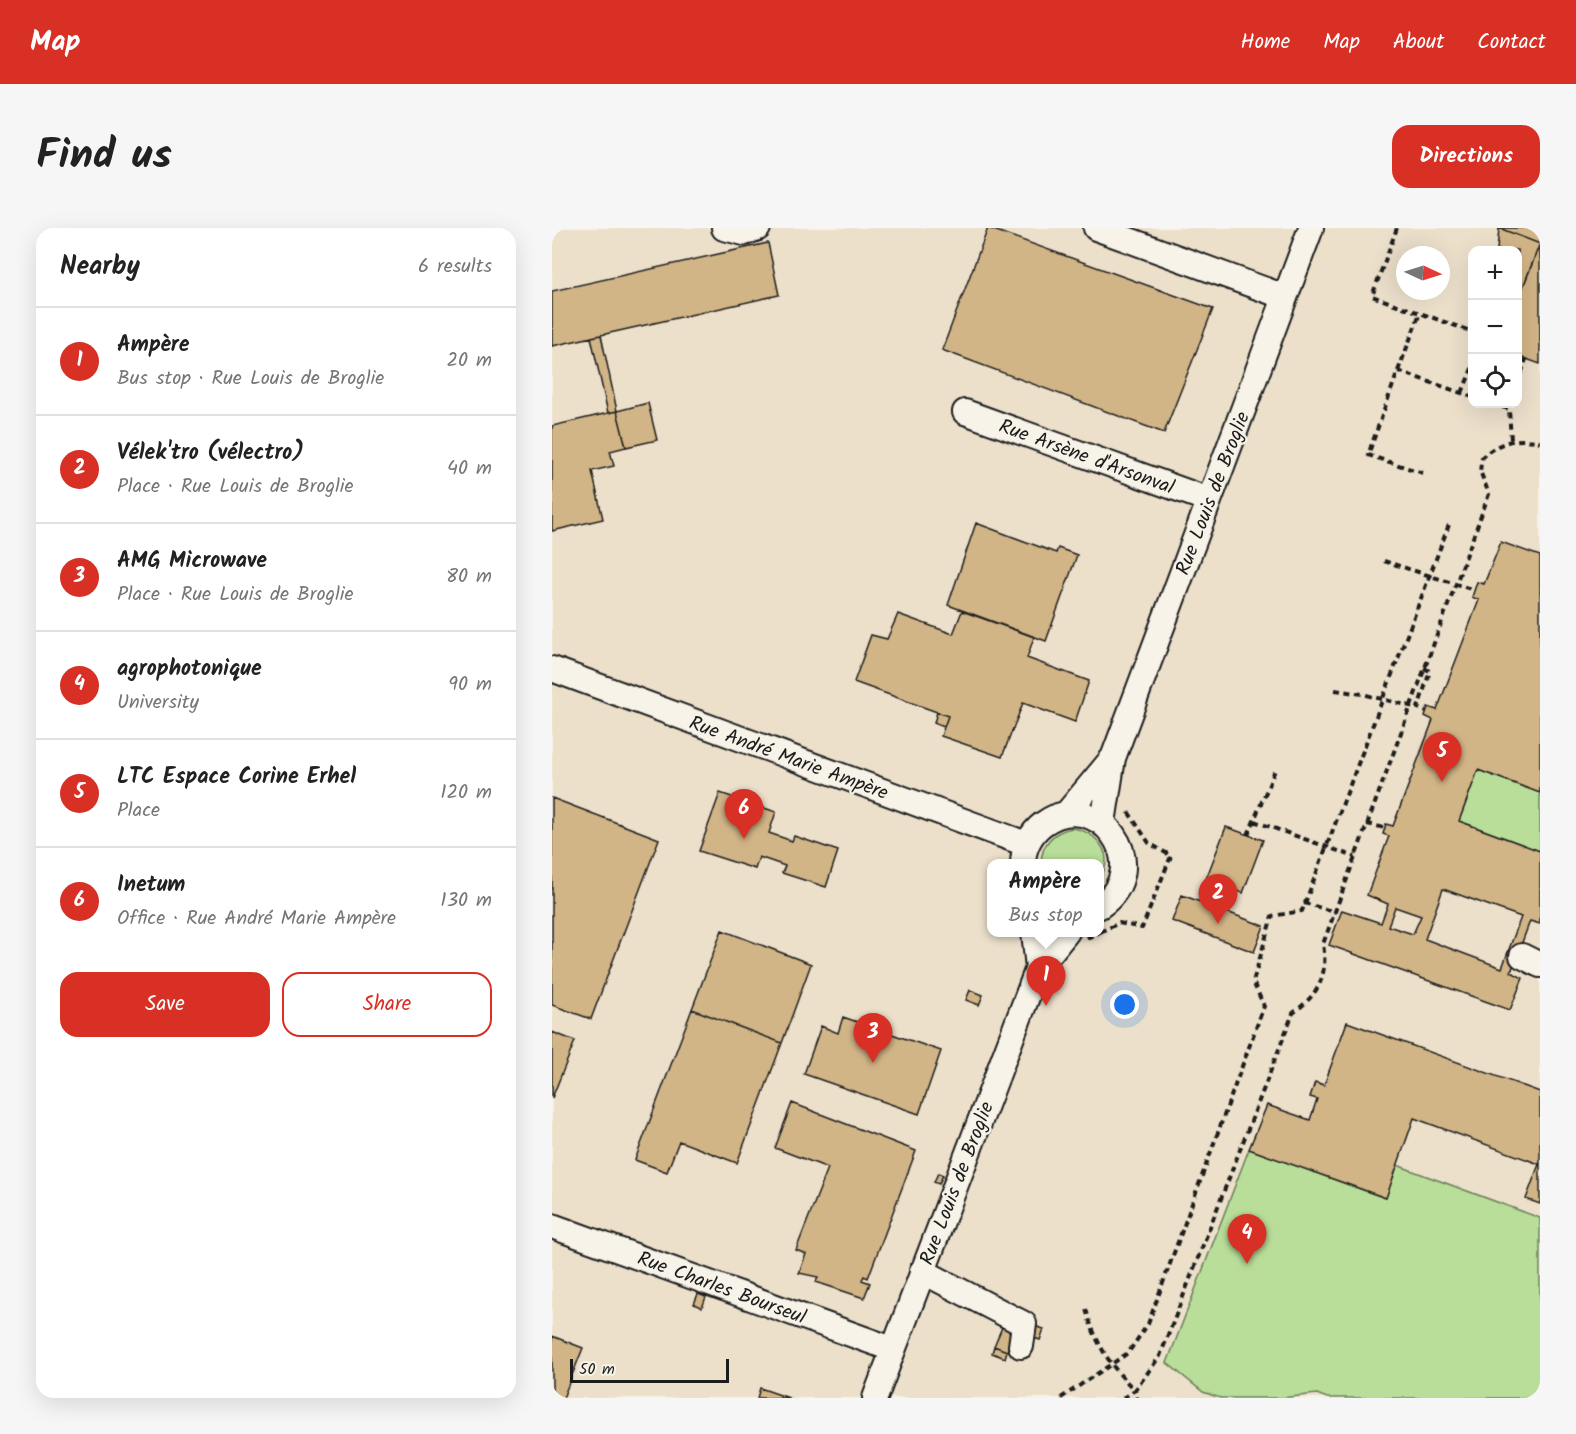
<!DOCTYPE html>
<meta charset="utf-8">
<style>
body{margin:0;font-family:Kalam,sans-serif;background:#f6f6f6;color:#222}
.controls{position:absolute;right:18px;top:18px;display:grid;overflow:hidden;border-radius:12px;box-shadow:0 6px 24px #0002}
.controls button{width:54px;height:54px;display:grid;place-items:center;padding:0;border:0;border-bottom:2px solid #e0e0e0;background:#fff;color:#222;font:30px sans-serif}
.compass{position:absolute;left:844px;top:18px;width:54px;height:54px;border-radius:50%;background:#fff;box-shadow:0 6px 24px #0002;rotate:94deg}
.scale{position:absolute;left:18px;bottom:15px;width:159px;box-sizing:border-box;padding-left:6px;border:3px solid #1c1c1c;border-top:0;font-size:16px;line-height:21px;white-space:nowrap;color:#1c1c1c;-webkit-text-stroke:4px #f7f3e8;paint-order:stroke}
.you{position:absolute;left:573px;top:777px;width:21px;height:21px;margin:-15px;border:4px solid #fff;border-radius:50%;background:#1a73e8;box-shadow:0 0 0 9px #1a73e833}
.badge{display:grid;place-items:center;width:39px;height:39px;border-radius:50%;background:#d93025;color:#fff;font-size:20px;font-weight:700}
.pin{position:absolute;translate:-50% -50px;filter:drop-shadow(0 2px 3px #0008)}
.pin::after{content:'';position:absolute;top:32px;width:21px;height:18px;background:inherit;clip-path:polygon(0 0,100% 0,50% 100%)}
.popup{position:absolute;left:435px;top:631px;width:117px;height:78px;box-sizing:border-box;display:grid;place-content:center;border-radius:12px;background:#fff;filter:drop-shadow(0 2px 4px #0005);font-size:20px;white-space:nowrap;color:#767676}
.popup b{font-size:22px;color:#222}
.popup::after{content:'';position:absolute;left:50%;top:100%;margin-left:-12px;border:12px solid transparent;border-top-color:#fff}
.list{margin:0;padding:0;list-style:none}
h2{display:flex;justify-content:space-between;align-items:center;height:78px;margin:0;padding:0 24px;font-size:26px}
h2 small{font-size:20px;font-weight:400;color:#767676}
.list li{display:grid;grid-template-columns:39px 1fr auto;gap:18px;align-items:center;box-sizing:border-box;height:108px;padding:0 24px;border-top:2px solid #e0e0e0}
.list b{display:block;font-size:22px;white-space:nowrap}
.list p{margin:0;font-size:20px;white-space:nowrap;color:#767676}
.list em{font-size:20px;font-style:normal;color:#767676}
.actions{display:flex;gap:12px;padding:18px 24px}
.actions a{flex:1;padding:14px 0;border:2px solid #d93025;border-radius:18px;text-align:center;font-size:21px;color:#d93025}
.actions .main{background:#d93025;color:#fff}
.icon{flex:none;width:33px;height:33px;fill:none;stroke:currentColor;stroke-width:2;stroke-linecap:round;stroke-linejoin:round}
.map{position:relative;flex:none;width:988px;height:1170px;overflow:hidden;border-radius:18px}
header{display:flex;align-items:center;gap:36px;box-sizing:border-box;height:84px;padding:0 30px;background:#d93025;color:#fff}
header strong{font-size:28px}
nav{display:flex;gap:33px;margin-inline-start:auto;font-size:21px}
.intro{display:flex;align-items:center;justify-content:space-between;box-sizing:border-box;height:144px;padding:0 36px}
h1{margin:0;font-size:42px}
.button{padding:15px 27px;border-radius:18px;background:#d93025;color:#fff;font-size:21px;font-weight:700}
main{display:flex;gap:36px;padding:0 36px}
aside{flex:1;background:#fff;border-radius:18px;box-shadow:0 6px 24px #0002}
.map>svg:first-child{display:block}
</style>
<header>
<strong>Map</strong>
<nav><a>Home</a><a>Map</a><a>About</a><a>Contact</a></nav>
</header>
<div class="intro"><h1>Find us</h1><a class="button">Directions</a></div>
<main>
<aside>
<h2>Nearby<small>6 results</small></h2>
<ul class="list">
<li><span class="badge">1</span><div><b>Ampère</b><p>Bus stop · Rue Louis de Broglie</p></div><em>20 m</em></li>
<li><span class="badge">2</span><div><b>Vélek'tro (vélectro)</b><p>Place · Rue Louis de Broglie</p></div><em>40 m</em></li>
<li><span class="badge">3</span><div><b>AMG Microwave</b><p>Place · Rue Louis de Broglie</p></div><em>80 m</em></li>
<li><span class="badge">4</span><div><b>agrophotonique</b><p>University</p></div><em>90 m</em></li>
<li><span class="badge">5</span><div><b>LTC Espace Corine Erhel</b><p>Place</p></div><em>120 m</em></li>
<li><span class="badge">6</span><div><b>Inetum</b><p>Office · Rue André Marie Ampère</p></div><em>130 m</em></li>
</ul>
<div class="actions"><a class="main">Save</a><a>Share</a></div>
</aside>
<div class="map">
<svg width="988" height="1170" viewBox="0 0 988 1170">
<rect width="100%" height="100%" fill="#f7f3e8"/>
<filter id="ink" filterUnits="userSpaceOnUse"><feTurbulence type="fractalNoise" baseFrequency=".0167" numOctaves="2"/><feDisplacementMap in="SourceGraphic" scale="12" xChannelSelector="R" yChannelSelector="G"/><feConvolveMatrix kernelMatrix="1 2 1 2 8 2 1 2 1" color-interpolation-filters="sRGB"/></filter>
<g filter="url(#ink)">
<!-- built -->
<path fill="#ece0cb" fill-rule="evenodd" d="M0 0H988V1170H0ZM921 22H966V176H921ZM853 27H889V63H853ZM440 636H548V704H440Z"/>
<!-- green -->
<path fill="#b9de99" stroke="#6a7d5a" stroke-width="1.5" d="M926 542 988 565V623L907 593Z
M520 600C544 603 564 626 548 650V636L489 635C490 615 500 604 520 600Z
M697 921 833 970 845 937 988 990V1170H775L765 1166 729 1170H668L651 1164 615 1135Z"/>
<!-- building -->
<path fill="#d2b587" stroke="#1c1c1c" stroke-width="1.5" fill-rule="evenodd" d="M436 0 661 81 612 205 390 122Z
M947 0H988V16Z
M947 0 988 16 966 72V22H945Z
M216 15 227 67 0 118V63Z
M988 15V136L966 128V72Z
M49 107 65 183 56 185 39 109Z
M96 175 105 212 74 219 65 183Z
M65 183 74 219 58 223 62 238 40 243 51 291 0 303V198Z
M424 295 504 325 506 320 525 327 494 413 396 377Z
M949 314 988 328V565L926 542 907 593 988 623V696L978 693 959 744 971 750 958 782 777 717 790 682 829 695 836 676 815 667 837 608 831 606 834 596 841 598 881 492 873 488 876 479 885 482 927 372 920 369 925 354 932 356ZM891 661 969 689 950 740 873 711ZM843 679 869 688 861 706 836 698Z
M410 383 482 409 475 430 537 453 523 494 471 475 450 529 389 508 396 488 302 454 319 407 335 411 346 386 401 406Z
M385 484 396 488 392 499 382 495Z
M168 565 224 584 217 605 240 613 242 608 286 623 274 659 230 645 233 638 207 629 203 641 147 623Z
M0 570 107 611 39 791 0 777Z
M674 599 711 612 691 665 654 651Z
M630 667 712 698 702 724 620 693Z
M170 702 259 736 230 815 140 781Z
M418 762 431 767 427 777 414 772Z
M140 781 230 815 185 935 127 913 115 944 83 932Z
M291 789 389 823 367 886 252 846 269 798 286 805Z
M795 794 988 864V976L974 971 987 936 862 890 834 970 697 921 715 877 758 892 765 871 758 869 763 854 772 857Z
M0 804 23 813 0 870Z
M240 875 364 923 316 1050 312 1048 310 1052 318 1055 312 1070 264 1054 266 1049 247 1045 254 1026 244 1022 276 940 223 920Z
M386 945 391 947 387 956 382 954Z
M146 1066 154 1069 150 1080 142 1076Z
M451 1097 463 1102 455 1123 442 1118Z
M482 1098 492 1101 488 1112 479 1109Z
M0 1108 31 1120 11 1170H0Z
M442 1118 455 1123 453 1130 440 1125Z
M208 1160 237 1170H205Z"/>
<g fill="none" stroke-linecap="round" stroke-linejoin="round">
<!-- minor casing -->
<g stroke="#1c1c1c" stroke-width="28">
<path id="minor" d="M172 0 192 5 206 0
M544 0 733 69
M413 184 657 272
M0 441 474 616
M515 585 559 532
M551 595 561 530 759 0
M471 636C471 620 479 605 491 596 545 556 605 638 548 678
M482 704 486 740
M970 728 988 737
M0 998 340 1121
M370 1043 472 1096 469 1118
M323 1170 486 740 515 704"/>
</g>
<!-- path -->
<path stroke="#1c1c1c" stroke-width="4" stroke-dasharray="6 4.5" stroke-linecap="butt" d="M845 0 820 68 921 104
M846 143 868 85
M966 155 974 131
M910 165 921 138
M940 176 957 181 959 212
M871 245 816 227 846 143 921 169
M832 333 922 362
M872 440 878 443 866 480 874 483
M783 462 810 466 866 480
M702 593 803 629
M815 596 833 600
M696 607 723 542
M752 675 783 684
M548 704 567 695 590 700 619 628 597 615 575 582
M535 710 548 704
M534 1081C543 1114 558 1139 583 1162L608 1128 741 785C767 766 776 748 771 716L937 266 928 243 930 229C949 213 964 209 988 214
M509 1170 576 1125 596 1096 712 778 701 754 720 688 750 683 898 294
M571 1170 583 1162 585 1170"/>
<!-- minor -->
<use href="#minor" stroke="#f7f3e8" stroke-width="24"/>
</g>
</g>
<g text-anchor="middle" stroke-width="4.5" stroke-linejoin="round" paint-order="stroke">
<!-- street labels -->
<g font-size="20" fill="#1c1c1c" stroke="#f7f3e8">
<text transform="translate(535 228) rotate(20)" y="7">Rue Arsène d'Arsonval</text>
<text transform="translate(660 265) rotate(-69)" y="7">Rue Louis de Broglie</text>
<text transform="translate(237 529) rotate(20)" y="7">Rue André Marie Ampère</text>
<text transform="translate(404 955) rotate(-69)" y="7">Rue Louis de Broglie</text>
<text transform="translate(170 1059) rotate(20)" y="7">Rue Charles Bourseul</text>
</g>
</g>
</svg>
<div class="controls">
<button>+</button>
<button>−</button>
<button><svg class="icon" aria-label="locate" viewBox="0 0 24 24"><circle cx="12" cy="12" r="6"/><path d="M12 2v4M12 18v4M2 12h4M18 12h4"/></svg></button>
</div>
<svg class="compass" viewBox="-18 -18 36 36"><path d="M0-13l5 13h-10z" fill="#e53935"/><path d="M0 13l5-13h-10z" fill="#767676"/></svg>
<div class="scale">50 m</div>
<div class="you"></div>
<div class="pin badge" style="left:494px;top:778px">1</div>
<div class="popup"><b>Ampère</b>Bus stop</div>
<div class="pin badge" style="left:666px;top:696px">2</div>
<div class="pin badge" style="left:321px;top:835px">3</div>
<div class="pin badge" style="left:695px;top:1036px">4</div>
<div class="pin badge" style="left:890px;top:554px">5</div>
<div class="pin badge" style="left:192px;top:611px">6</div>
</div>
</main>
